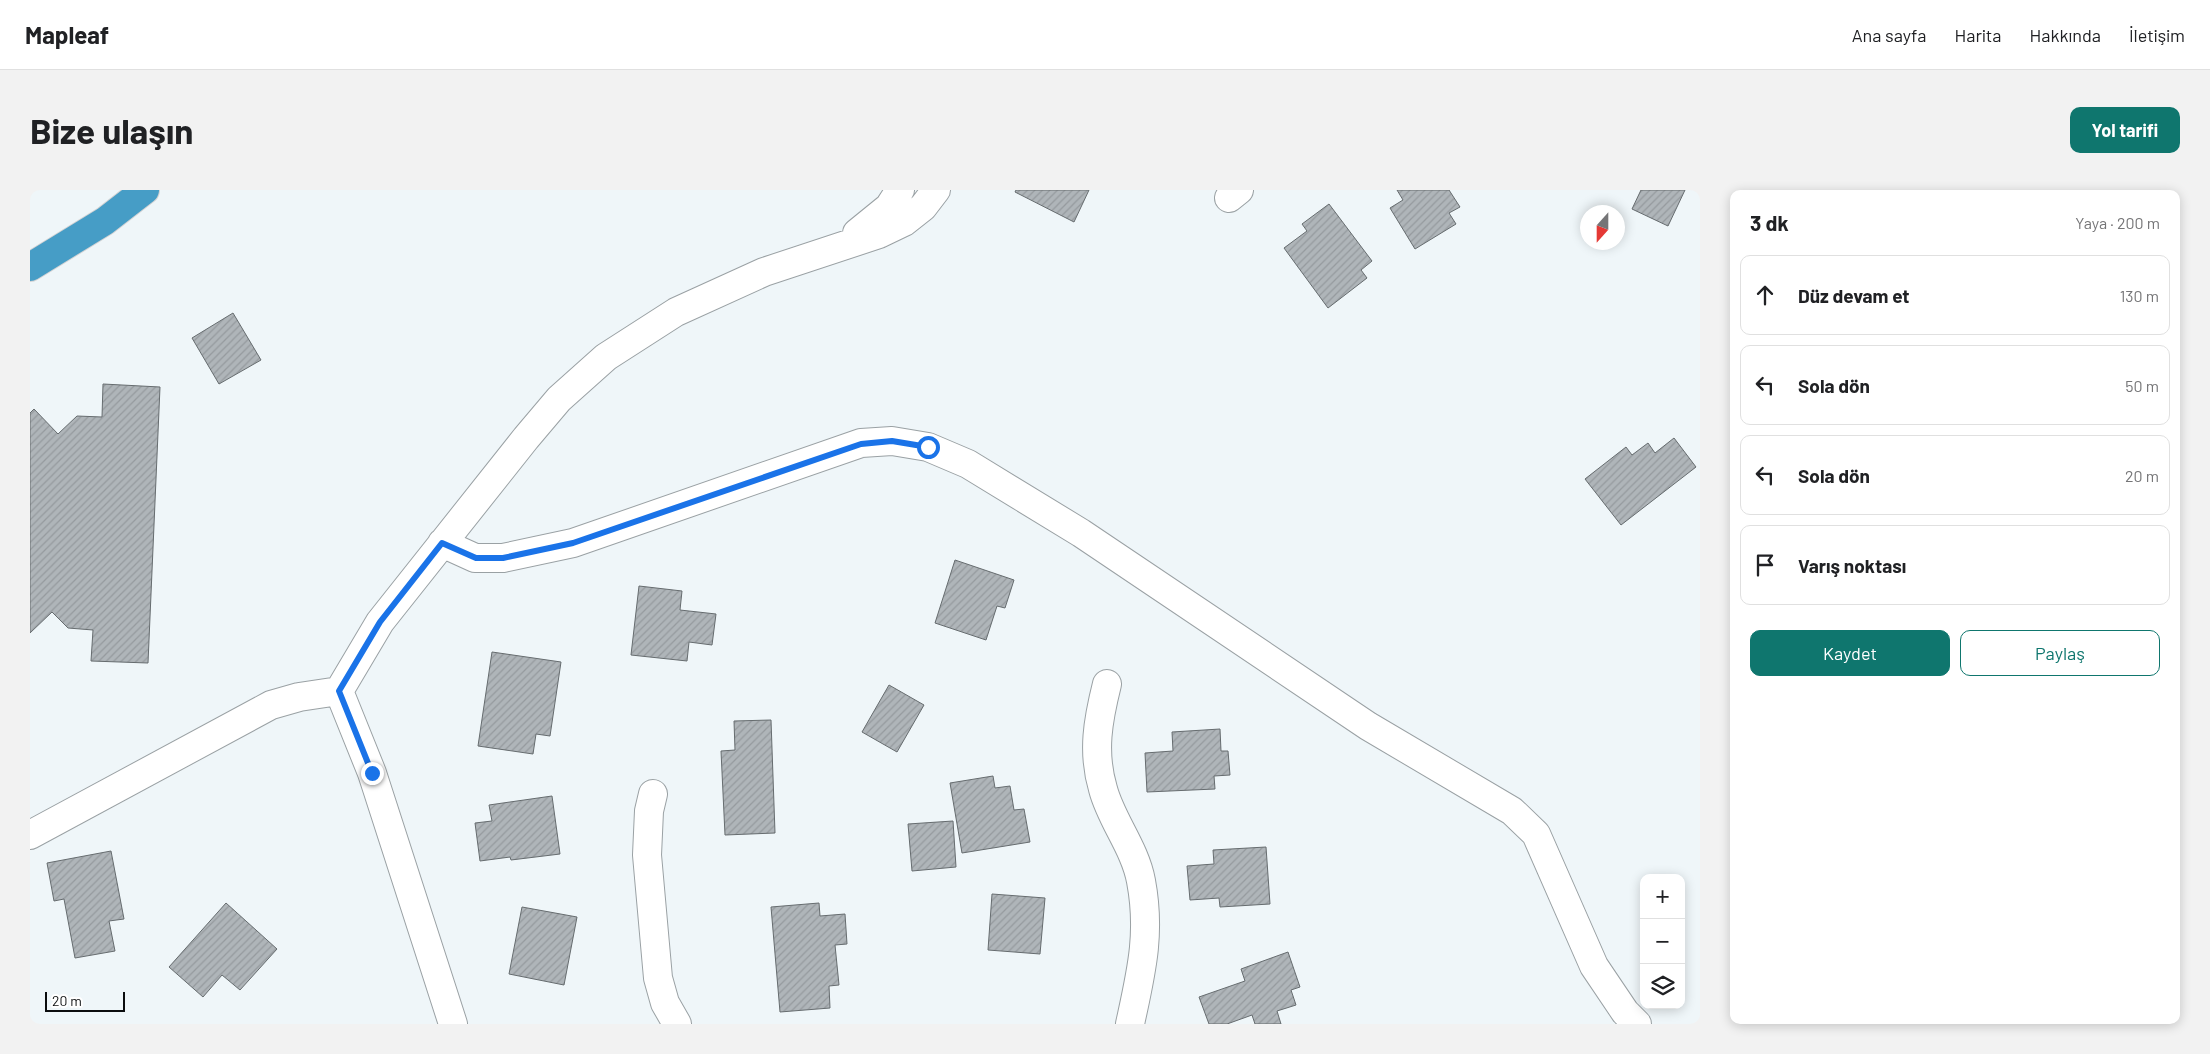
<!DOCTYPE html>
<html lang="tr">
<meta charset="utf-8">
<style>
body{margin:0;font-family:Barlow,sans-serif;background:#f2f2f2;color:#202124}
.controls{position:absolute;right:15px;bottom:15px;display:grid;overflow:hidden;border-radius:10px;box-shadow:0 2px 12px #0003}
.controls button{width:45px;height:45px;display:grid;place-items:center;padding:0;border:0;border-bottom:1px solid #e0e0e0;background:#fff;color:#202124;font:25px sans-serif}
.compass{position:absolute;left:1550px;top:15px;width:45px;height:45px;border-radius:50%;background:#fff;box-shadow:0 2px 12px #0003;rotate:201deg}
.scale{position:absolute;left:15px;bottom:12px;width:80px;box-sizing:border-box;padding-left:5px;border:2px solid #0b0d0e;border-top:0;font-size:14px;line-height:18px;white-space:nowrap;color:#0b0d0e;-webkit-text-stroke:4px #fff;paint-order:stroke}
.stop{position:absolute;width:15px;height:15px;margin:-11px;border:4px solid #1a73e8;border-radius:50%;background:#fff}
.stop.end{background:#1a73e8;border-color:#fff;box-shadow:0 1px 5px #0008}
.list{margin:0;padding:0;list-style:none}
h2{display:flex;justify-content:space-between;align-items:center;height:65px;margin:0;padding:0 20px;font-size:21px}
h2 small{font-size:16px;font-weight:400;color:#757577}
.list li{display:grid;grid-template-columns:32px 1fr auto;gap:15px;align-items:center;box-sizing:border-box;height:80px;margin:0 10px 10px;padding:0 10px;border:1px solid #e0e0e0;border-radius:10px}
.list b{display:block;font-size:19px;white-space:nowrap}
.list em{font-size:16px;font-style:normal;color:#757577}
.actions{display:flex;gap:10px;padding:15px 20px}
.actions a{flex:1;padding:11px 0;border:1px solid #0f766e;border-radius:10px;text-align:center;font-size:18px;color:#0f766e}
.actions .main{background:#0f766e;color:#fff}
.icon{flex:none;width:28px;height:28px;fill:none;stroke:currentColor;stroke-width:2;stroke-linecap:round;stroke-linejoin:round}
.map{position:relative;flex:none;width:1670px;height:834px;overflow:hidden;border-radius:10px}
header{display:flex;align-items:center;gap:30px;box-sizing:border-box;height:70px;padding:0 25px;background:#fff;border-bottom:1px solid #e0e0e0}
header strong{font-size:24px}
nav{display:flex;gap:28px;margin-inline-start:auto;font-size:18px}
.intro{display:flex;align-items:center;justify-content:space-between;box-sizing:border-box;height:120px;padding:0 30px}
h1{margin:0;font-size:35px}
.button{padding:12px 22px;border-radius:10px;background:#0f766e;color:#fff;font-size:18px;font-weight:700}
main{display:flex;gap:30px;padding:0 30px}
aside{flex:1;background:#fff;border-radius:10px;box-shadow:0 2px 12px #0003}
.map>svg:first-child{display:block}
</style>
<header>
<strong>Mapleaf</strong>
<nav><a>Ana sayfa</a><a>Harita</a><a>Hakkında</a><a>İletişim</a></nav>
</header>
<div class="intro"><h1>Bize ulaşın</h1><a class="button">Yol tarifi</a></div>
<main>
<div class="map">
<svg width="1670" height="834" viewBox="0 0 1670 834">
<defs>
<pattern id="building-hatch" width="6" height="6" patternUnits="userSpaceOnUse" patternTransform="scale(1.25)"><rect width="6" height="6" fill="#afb5b9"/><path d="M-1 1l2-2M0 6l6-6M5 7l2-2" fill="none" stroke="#959a9e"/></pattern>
</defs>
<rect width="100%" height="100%" fill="#eff6f9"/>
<!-- building -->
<path fill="url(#building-hatch)" stroke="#666c6f" d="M986 0H1059L1044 32 985 2Z
M1367 0H1419L1430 17 1419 23 1426 34 1385 59 1360 18 1373 10Z
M1611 0H1655L1638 36 1602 19Z
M1299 14 1342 71 1331 80 1337 88 1298 118 1254 58 1277 41 1272 34Z
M203 123 231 170 189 194 162 148Z
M73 194 130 197 118 473 61 471 63 440 38 438 22 422 0 443V223L4 219 28 244 47 226 72 227Z
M1644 248 1666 277 1591 335 1555 289 1596 257 1602 265 1618 253 1625 263Z
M925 370 984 390 975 418 967 416 956 450 905 433Z
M609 396 652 401 650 420 686 424 682 455 659 452 657 471 601 465Z
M462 462 531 472 520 546 506 544 503 564 448 556Z
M859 495 894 515 867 562 832 542Z
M741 530 745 643 695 645 691 561 705 560 704 531Z
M1190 539 1191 561H1198L1200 585 1184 586 1185 599 1117 602 1115 563 1143 561 1142 542Z
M963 586 965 598 980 596 984 620 994 619 1000 652 932 663 920 593Z
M522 606 530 664 481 670 480 667 450 671 445 633 462 631 459 615Z
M923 631 926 677 882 681 878 634Z
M1236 657 1240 714 1190 717 1189 708 1160 710 1157 676 1184 674 1183 660Z
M81 661 94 729 79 731 85 761 45 768 34 709 24 711 17 673Z
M962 704 1015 708 1010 764 958 760Z
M196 713 247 759 210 800 192 785 173 807 139 777Z
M789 713 790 726 815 724 817 754 805 755 809 795 799 796 800 818 750 822 741 717Z
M492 717 547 727 534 795 479 784Z
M1258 762 1270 797 1261 800 1266 815 1247 821 1251 834H1225L1222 825 1197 834H1179L1169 807 1215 791 1211 779Z"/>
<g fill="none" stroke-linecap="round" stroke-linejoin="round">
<!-- minor casing -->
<g stroke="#9aa1a4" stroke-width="30">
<path id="minor" d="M1199 8 1209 0
M827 43 859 17 870 0
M412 353 445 368H473L543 353 831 253 862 251 898 257 938 274 1051 343 1338 536 1482 621 1506 644 1564 776 1595 822 1607 834
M1077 494C1068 530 1062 562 1073 599 1081 630 1105 658 1111 691 1121 744 1111 783 1100 834
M309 501 350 432 496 248 529 209 576 167 646 122 734 82 849 44 874 32 893 17 906 0
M309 501 342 583 423 834
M623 604 619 621 617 665 628 788 635 813 647 834
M0 645 241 515 269 507 309 501"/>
</g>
<!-- highway casing -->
<g stroke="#d3d3d4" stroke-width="30">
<path id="highway" d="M0 77 75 31 115 0"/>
</g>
<!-- minor -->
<use href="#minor" stroke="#fff" stroke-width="28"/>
<!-- highway -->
<use href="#highway" stroke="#469dc6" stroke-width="28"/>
</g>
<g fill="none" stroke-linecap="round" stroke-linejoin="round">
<!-- route -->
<path stroke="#1a73e8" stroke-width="6" d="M342 583 309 501 350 432 412 353 446 368H473L543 353 831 254 862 251 898 257"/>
</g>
</svg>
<div class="controls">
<button>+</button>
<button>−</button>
<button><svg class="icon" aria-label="layers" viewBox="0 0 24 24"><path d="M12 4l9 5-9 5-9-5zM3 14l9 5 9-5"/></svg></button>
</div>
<svg class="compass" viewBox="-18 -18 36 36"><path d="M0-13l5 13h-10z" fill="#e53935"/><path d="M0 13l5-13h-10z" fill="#757577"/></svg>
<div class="scale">20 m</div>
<div class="stop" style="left:898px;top:257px"></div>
<div class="stop end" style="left:342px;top:583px"></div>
</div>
<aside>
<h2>3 dk<small>Yaya · 200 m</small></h2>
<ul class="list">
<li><svg class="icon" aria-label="ahead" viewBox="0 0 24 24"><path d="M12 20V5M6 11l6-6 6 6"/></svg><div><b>Düz devam et</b></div><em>130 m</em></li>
<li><svg class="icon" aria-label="left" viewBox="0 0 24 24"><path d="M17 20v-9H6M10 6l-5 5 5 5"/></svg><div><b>Sola dön</b></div><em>50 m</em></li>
<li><svg class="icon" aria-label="left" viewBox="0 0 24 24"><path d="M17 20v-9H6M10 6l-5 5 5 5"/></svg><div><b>Sola dön</b></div><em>20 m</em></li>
<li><svg class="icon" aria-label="arrive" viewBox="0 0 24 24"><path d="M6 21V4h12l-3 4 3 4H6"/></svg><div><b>Varış noktası</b></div></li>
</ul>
<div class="actions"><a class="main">Kaydet</a><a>Paylaş</a></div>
</aside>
</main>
